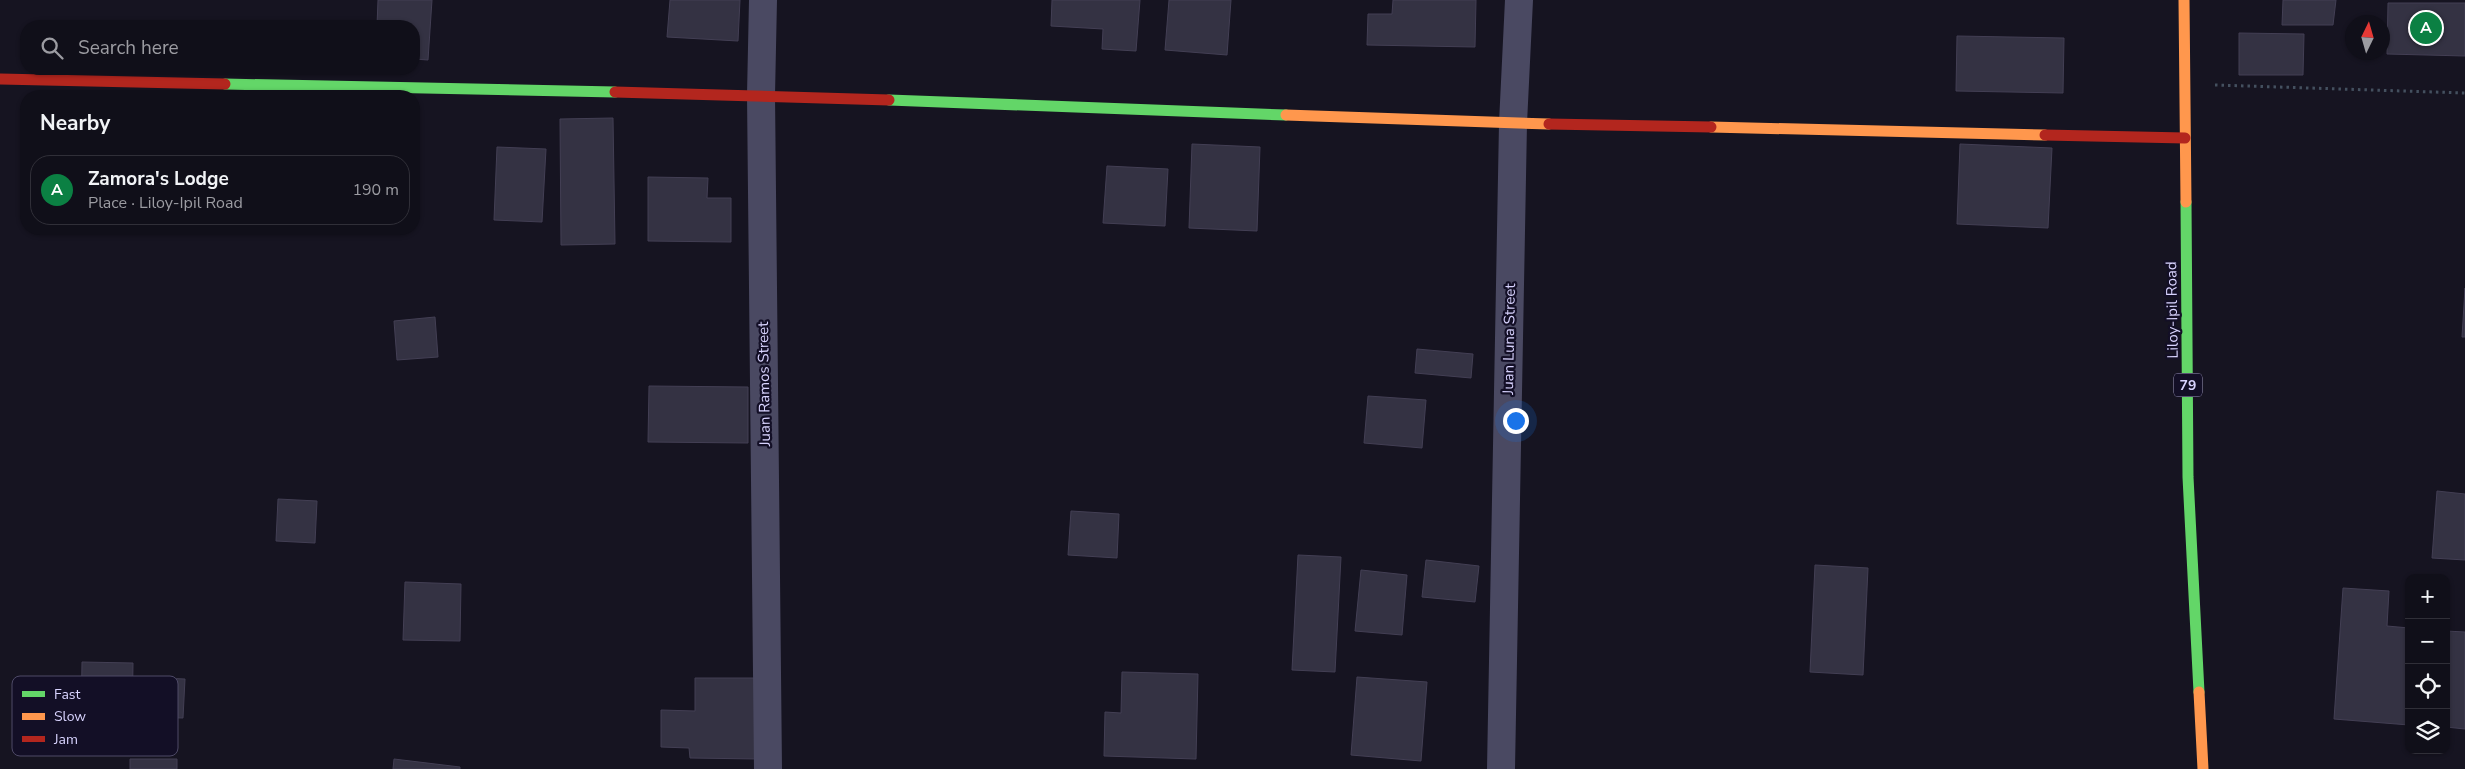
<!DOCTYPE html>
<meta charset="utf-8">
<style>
body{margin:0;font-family:"Nunito Sans",sans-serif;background:#1e1d26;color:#f1f3f6}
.controls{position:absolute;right:15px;bottom:15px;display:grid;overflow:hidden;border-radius:10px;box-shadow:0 1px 4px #0004}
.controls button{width:45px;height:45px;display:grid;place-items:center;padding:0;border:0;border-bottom:1px solid #302f38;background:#100f19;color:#f1f3f6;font:25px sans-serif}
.compass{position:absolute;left:2345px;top:15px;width:45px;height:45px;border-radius:50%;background:#100f19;box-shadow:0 1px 4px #0004;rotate:5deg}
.you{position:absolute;left:1515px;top:420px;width:18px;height:18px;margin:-12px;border:4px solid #fff;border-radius:50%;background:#1a73e8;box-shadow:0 0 0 8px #1a73e833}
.badge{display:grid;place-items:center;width:32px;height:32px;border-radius:50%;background:#0b8043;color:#fff;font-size:16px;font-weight:700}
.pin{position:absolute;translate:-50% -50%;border:2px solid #fff;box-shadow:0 1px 5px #0006}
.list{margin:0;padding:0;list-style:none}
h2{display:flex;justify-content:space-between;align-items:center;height:65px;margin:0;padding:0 20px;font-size:21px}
h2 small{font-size:16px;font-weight:400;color:#9c9ca2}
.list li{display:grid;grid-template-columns:32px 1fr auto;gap:15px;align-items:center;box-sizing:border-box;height:70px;margin:0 10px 10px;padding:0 10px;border:1px solid #302f38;border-radius:20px}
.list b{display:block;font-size:19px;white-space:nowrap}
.list p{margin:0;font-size:16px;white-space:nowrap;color:#9c9ca2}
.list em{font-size:16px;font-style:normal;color:#9c9ca2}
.icon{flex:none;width:28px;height:28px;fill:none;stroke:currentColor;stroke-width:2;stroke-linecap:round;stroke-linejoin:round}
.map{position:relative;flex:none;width:2465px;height:769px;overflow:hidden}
.search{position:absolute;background:#100f19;box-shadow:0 1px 4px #0004;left:20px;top:20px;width:400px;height:55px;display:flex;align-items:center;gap:12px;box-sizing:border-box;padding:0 18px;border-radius:20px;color:#9c9ca2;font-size:19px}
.panel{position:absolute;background:#100f19;box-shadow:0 1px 4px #0004;left:20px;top:90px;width:400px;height:145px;border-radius:20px}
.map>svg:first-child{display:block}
</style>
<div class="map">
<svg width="2465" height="769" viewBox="0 0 2465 769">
<rect width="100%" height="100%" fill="#161421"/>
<!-- building -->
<path fill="#343243" stroke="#433f54" d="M378 0H432L428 60 414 59V26H377Z
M670 0H740L738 41 667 37Z
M1052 0H1140L1136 51 1102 49 1103 29 1051 26Z
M1169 0H1231L1227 55 1165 50Z
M1393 0H1476L1475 47 1367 45 1368 14H1392Z
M2283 0H2336L2333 25H2282Z
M2388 3H2465V56L2387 54Z
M2239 33 2304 34 2303 75H2239Z
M1957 36 2064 38 2063 93 1956 91Z
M613 118 615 244 561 245 560 119Z
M1192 144 1260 147 1257 231 1189 228Z
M1960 144 2052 148 2048 228 1957 224Z
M497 147 546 149 542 222 494 220Z
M1107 166 1168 169 1165 226 1103 223Z
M648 177 708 178 707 198H731V242L648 241Z
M2465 288V337H2462Z
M435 317 438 357 397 360 394 321Z
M1417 349 1473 354 1471 378 1415 373Z
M649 386 748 387V443L648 442Z
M1368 396 1426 400 1422 448 1364 443Z
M2437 491 2465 494V560L2432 558Z
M278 499 317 501 315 543 276 541Z
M1071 511 1119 514 1117 558 1068 555Z
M1298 555 1341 557 1335 672 1292 670Z
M1426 560 1479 566 1475 602 1422 597Z
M1815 565 1868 568 1863 675 1810 672Z
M1361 570 1407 575 1402 635 1355 631Z
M405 582 461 584 460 641 403 640Z
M2343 588 2389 591 2387 626 2409 628V725L2334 719Z
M2446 631 2465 632V729L2446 727Z
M82 662 133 663 132 726 81 725Z
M1122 672 1198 674 1196 759 1104 756 1105 712 1121 713Z
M139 677 185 679 183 718 137 717Z
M1357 677 1427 682 1421 761 1351 755Z
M695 678H760L759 759 690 758 689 748 661 747V710L695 711Z
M130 759H177V769H130Z
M394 759 460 767V769H393Z"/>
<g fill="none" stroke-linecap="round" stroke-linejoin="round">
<!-- path -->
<path stroke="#44505f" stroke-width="3" stroke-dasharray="2.5 4" stroke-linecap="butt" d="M2215 85 2465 93"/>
<!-- street -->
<path stroke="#4a4962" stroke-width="28" d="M763 0 761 95 768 769
M1501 769 1513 123 1519 0"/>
<!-- fast -->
<path stroke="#63d668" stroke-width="11" d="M225 84 615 92
M889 100 1286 115
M2186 202 2188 477 2199 692"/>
<!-- slow -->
<path stroke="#ff974d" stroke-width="11" d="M2184 0 2186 202
M1286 115 1549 124
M1711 127 2045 135
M2199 692 2203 769"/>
<!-- jam -->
<path stroke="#b3261e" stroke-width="11" d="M0 79 225 84
M615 92 889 100
M1549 124 1711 127
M2045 135 2185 138"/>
</g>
<g text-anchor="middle" stroke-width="4.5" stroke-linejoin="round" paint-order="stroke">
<!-- shield labels -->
<rect fill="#130f26" stroke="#9e99be" stroke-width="1" x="2174" y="373.5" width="28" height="23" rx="4"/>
<g font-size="14" font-weight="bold" fill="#d9d4ff">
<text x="2188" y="390">79</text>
</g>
<!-- street labels -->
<g font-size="15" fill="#d9d4ff" stroke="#130f26">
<text transform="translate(2172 310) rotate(-91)" y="5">Liloy-Ipil Road</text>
<text transform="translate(1509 339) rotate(-89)" y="5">Juan Luna Street</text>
<text transform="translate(764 384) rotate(-91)" y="5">Juan Ramos Street</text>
</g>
</g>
<!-- legend -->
<rect x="12" y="676" width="166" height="80" rx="8" fill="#130f26" stroke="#4e4a67" stroke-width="1"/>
<rect x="22" y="691" width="23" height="6" fill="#63d668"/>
<rect x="22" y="713" width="23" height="7" fill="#ff974d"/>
<rect x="22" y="736" width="23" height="6" fill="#b3261e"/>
<g font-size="14" fill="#d9d4ff">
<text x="54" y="699">Fast</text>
<text x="54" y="721">Slow</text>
<text x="54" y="744">Jam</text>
</g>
</svg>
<div class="controls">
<button>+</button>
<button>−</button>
<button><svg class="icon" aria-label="locate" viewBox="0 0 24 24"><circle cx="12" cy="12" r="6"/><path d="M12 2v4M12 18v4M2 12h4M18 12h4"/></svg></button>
<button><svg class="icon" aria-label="layers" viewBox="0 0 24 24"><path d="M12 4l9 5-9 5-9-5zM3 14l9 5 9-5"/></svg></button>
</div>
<svg class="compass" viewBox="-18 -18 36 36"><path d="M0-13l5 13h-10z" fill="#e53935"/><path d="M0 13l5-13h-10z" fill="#9c9ca2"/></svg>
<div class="you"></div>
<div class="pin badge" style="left:2426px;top:28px">A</div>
<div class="search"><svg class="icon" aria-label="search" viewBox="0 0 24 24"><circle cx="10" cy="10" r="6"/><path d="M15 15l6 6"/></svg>Search here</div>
<section class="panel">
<h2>Nearby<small></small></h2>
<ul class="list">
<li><span class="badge">A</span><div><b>Zamora's Lodge</b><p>Place · Liloy-Ipil Road</p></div><em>190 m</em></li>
</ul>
</section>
</div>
